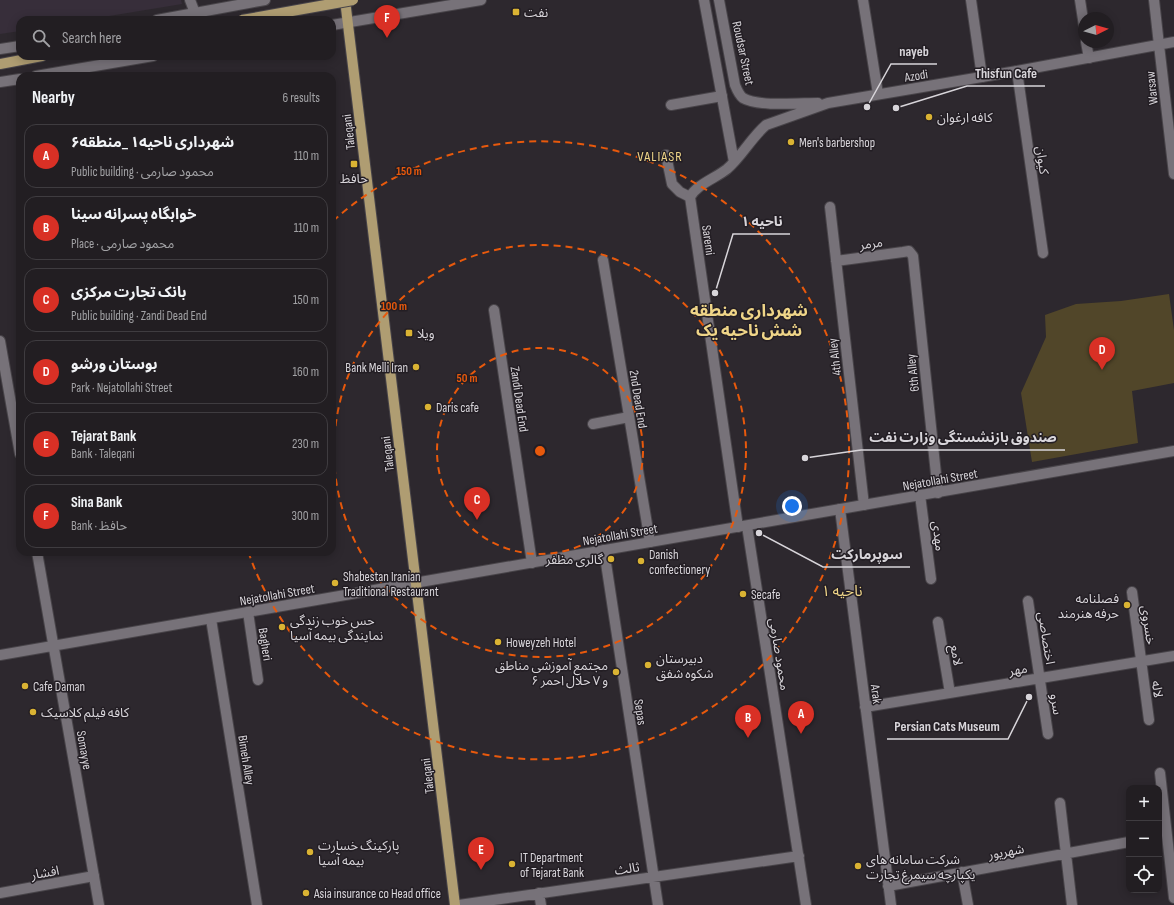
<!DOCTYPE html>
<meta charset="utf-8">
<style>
body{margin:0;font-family:"Sofia Sans Condensed","Noto Sans Arabic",sans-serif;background:#2a272a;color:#f1f3f6}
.controls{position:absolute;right:12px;bottom:12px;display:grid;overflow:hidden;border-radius:8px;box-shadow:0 2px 10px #0003}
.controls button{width:36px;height:36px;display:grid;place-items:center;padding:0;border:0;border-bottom:1px solid #3f3c40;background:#221e22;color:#f1f3f6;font:20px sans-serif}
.compass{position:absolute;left:1078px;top:12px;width:36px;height:36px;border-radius:50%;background:#221e22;box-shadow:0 2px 10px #0003;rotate:85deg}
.you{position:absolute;left:792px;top:506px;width:14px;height:14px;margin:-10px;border:3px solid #fff;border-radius:50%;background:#1a73e8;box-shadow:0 0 0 6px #1a73e833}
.badge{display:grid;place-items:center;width:26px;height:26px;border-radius:50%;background:#d93025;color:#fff;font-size:13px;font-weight:700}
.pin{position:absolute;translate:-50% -33px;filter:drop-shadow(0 1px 2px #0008)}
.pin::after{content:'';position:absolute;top:21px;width:14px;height:12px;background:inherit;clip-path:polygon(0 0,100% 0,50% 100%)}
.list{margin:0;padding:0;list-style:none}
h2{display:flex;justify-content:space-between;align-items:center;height:52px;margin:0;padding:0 16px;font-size:17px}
h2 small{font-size:13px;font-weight:400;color:#a2a2a5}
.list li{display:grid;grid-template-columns:26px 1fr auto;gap:12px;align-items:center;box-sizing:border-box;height:64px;margin:0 8px 8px;padding:0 8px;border:1px solid #3f3c40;border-radius:12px}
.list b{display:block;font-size:15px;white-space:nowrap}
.list p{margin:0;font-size:13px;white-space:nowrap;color:#a2a2a5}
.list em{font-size:13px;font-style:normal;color:#a2a2a5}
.icon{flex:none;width:22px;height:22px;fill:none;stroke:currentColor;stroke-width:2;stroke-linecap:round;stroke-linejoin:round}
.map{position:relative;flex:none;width:1174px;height:905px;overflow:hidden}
.search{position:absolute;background:#221e22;box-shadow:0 2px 10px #0003;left:16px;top:16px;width:320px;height:44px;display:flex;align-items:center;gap:10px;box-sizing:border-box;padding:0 14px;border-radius:12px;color:#a2a2a5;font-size:15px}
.panel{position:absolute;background:#221e22;box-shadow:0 2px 10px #0003;left:16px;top:72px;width:320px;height:484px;border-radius:12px}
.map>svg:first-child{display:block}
</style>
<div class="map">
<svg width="1174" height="905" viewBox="0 0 1174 905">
<rect width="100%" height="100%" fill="#2d282e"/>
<!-- built -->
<path fill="#372e3a" d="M0 0H181L182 4 85 20H20V31L0 34Z"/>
<!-- green -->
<path fill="#514629" d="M1169 294 1174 330V383L1132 391 1138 443 1032 462 1021 393 1046 337 1045 315 1076 304 1121 301Z"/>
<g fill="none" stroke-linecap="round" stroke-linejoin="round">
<!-- minor casing -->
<g stroke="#484449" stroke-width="12">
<path id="minor" d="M863 0 878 94
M971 0 982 77
M1080 0 1084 26
M1154 0 1159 45
M1086 42 1089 58
M1017 71 1043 253
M671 105 722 96
M666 155 672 184 680 192 690 197
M830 207 864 505
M603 260 650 542
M836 261 903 252 909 251 913 256 938 493
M494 310 532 563
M593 424 629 417
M920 495 931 579
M840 509 891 905
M747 526 806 905
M604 550 658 905
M1132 592 1149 720
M1028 601 1048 734
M248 612 258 680
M211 619 257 905
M938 622 950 693
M865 707 1174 656
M1160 773 1174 898
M1060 803 1072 905
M962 872 968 905
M888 886 1129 842
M0 893 94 876
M539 893 541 905
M459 905 799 856"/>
</g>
<!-- tertiary casing -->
<g stroke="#484449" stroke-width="12">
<path id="tertiary" d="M190 0 195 13
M704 0 734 162
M719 0 735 85C737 90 739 95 743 98 758 107 800 103 818 103
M1159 45 1174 174
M738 527 690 197C697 184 716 178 727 169 742 156 751 138 766 125L828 103 1017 71 1174 42"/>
</g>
<!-- secondary casing -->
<g stroke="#484449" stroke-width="12">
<path id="secondary" d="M157 20 265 0
M332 25 481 0
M0 49 20 46
M36 76 153 56
M0 82 20 79
M0 341 20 454
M37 552 99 905
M0 655 1174 451"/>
</g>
<!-- primary casing -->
<g stroke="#484449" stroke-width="12">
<path id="primary" d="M345 0 455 905
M0 64 42 56"/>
</g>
<!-- minor -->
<use href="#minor" stroke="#777279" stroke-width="10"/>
<!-- tertiary -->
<use href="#tertiary" stroke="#777279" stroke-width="10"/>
<!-- secondary -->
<use href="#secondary" stroke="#777279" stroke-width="10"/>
<!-- primary -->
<use href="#primary" stroke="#af9d72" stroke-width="10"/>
<!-- primary-bridge casing -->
<g stroke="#484449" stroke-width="12" stroke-linecap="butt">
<path id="primary-bridge" d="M242 20 353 0"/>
</g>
<!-- primary-bridge -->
<use href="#primary-bridge" stroke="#af9d72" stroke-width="10"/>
</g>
<!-- distance rings -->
<g fill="none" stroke="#e8590c" stroke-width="2" stroke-dasharray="7 5">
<circle cx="540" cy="451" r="103"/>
<circle cx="540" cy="451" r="206"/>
<path d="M333 221A309 309 0 1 1 249 554"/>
</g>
<!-- markers -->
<g fill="#dab333" stroke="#231e24" stroke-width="1.5">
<rect x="512" y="8" width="8" height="8" rx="2"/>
<circle cx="929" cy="117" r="4"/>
<circle cx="791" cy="142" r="4"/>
<rect x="350" y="160" width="8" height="8" rx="2"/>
<rect x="405" y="329" width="8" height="8" rx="2"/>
<circle cx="416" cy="367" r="4"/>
<circle cx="428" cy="407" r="4"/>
<circle cx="611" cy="559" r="4"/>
<circle cx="641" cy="561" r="4"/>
<circle cx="335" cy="583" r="4"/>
<circle cx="743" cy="594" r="4"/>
<circle cx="1127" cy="605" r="4"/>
<circle cx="282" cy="627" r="4"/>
<circle cx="498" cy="642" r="4"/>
<circle cx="648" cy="665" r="4"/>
<circle cx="616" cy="672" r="4"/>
<circle cx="25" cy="686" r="4"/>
<circle cx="33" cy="712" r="4"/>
<circle cx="310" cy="852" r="4"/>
<circle cx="512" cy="864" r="4"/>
<circle cx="858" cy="866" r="4"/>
<circle cx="306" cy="893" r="4"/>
</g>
<g text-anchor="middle" stroke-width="3" stroke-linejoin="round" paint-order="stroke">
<!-- poi labels -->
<g font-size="13" fill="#d8d5da" stroke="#231e24" text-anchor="start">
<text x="524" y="17">نفت</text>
<text x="937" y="122">کافه ارغوان</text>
<text x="799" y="147">Men's barbershop</text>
<text x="354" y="183" text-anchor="middle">حافظ</text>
<text x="417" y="338">ویلا</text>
<text x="408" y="372" text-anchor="end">Bank Melli Iran</text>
<text x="436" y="412">Daris cafe</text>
<text x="649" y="559">Danish<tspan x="649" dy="15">confectionery</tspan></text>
<text x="603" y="564" text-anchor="end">گالری مظفر</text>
<text x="343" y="581">Shabestan Iranian<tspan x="343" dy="15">Traditional Restaurant</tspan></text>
<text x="751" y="599">Secafe</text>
<text x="1119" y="603" text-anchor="end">فصلنامه<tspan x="1119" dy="15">حرفه هنرمند</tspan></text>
<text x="290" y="625">حس خوب زندگی<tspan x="290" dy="15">نمایندگی بیمه آسیا</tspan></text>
<text x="506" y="647">Howeyzeh Hotel</text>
<text x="656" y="663">دبیرستان<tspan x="656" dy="15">شکوه شفق</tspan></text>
<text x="608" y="670" text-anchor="end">مجتمع آموزشی مناطق<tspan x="608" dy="15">۶ و ۷ حلال احمر</tspan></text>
<text x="33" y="691">Cafe Daman</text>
<text x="41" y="717">کافه فیلم کلاسیک</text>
<text x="318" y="850">پارکینگ خسارت<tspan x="318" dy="15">بیمه آسیا</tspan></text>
<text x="520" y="862">IT Department<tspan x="520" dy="15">of Tejarat Bank</tspan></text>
<text x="866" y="864">شرکت سامانه های<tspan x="866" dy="15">یکپارچه سیمرغ تجارت</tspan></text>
<text x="314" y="898">Asia insurance co Head office</text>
</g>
<!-- street labels -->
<g font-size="13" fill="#d8d5da" stroke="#231e24">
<text transform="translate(744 53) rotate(78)" y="5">Roudsar Street</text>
<text transform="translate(916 75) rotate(-9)" y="5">Azodi</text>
<text transform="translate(1151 88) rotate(-96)" y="5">Warsaw</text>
<text transform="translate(348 132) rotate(-97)" y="5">Taleqani</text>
<text transform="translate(1043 160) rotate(82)" y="5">کیوان</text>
<text transform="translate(709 240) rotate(82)" y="5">Saremi</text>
<text transform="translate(871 243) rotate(-8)" y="5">مرمر</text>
<text transform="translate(834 357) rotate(-97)" y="5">4th Alley</text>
<text transform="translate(912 373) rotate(-96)" y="5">6th Alley</text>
<text transform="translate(520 399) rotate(82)" y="5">Zandi Dead End</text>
<text transform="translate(639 399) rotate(81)" y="5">2nd Dead End</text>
<text transform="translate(387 454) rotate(-97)" y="5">Taleqani</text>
<text transform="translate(940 479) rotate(-10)" y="5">Nejatollahi Street</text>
<text transform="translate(620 534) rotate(-10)" y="5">Nejatollahi Street</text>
<text transform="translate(939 536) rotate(83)" y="5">مهدی</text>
<text transform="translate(277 594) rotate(-10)" y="5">Nejatollahi Street</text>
<text transform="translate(1149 625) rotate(82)" y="5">خسروی</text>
<text transform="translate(1047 638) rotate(81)" y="5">اختصاصی</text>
<text transform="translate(266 644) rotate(81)" y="5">Bagheri</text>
<text transform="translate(780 654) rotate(81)" y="5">محمود صارمی</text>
<text transform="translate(957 655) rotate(80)" y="5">لامع</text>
<text transform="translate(1018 669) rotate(-9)" y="5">مهر</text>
<text transform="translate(1158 689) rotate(82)" y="5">لاله</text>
<text transform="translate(877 694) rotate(83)" y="5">Arak</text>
<text transform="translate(1057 704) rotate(81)" y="5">سرو</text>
<text transform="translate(641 712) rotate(81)" y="5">Sepas</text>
<text transform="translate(85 750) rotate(80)" y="5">Somayye</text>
<text transform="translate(247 760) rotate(81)" y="5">Bimeh Alley</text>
<text transform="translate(427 776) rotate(-97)" y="5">Taleqani</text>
<text transform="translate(1006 851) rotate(-10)" y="5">شهریور</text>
<text transform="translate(627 868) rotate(-8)" y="5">ثالث</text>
<text transform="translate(45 872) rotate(-10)" y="5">افشار</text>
</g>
<!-- neighbourhood labels -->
<g font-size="14" letter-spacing="1" fill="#efd588" stroke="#231e24">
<text x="660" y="161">VALIASR</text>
</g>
<!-- quarter labels -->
<g font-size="15" fill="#efd588" stroke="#231e24">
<text x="842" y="596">ناحیه ۱</text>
</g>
<!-- district labels -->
<g font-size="17" font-weight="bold" fill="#efd588" stroke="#231e24">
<text x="749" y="316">شهرداری منطقه<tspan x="749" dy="20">شش ناحیه یک</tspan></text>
</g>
</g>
<circle cx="540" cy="451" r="6" fill="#e8590c" stroke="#231e24" stroke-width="2"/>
<g font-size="12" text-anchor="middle" font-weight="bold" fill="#e8590c" stroke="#231e24" stroke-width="3" stroke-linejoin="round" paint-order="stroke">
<text x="409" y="175">150 m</text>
<text x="394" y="310">100 m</text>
<text x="467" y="382">50 m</text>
</g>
<!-- callouts -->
<path fill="none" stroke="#d8d5da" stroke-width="1.5" d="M867 107L891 64H937M896 108L967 86H1045M715 293L733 234H790M805 458L861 450H1065M759 533L823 567H910M1029 697L1008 739H887"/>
<g fill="#d8d5da" stroke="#231e24" stroke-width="1.5">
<circle cx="867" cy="107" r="4"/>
<circle cx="896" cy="108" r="4"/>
<circle cx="715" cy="293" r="4"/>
<circle cx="805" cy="458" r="4"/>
<circle cx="759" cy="533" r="4"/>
<circle cx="1029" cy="697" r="4"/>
</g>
<g font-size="14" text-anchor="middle" font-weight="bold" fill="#d8d5da" stroke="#231e24" stroke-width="3" stroke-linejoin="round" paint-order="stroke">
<text x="914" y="56">nayeb</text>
<text x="1006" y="78">Thisfun Cafe</text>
<text x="762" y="226">ناحیه ۱</text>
<text x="963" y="442">صندوق بازنشستگی وزارت نفت</text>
<text x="867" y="559">سوپرمارکت</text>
<text x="947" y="731">Persian Cats Museum</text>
</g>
</svg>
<div class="controls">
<button>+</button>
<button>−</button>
<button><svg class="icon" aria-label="locate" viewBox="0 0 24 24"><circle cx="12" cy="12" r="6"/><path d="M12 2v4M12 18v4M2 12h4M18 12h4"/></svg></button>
</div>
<svg class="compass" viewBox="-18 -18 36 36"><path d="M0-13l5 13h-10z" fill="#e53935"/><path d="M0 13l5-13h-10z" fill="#a2a2a5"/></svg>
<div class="you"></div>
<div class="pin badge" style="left:801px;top:734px">A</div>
<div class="pin badge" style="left:748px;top:738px">B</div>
<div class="pin badge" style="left:477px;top:520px">C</div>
<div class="pin badge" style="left:1102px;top:370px">D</div>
<div class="pin badge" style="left:481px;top:870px">E</div>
<div class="pin badge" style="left:387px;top:38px">F</div>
<div class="search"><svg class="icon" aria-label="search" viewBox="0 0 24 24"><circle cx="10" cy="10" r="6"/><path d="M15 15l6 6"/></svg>Search here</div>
<section class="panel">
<h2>Nearby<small>6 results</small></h2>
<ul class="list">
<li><span class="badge">A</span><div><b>شهرداری ناحیه۱ _منطقه۶</b><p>Public building · محمود صارمی</p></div><em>110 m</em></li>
<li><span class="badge">B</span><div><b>خوابگاه پسرانه سینا</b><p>Place · محمود صارمی</p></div><em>110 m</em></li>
<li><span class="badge">C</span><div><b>بانک تجارت مرکزی</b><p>Public building · Zandi Dead End</p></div><em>150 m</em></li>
<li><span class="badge">D</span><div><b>بوستان ورشو</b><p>Park · Nejatollahi Street</p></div><em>160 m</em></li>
<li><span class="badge">E</span><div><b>Tejarat Bank</b><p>Bank · Taleqani</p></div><em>230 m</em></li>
<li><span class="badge">F</span><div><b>Sina Bank</b><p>Bank · حافظ</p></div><em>300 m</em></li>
</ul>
</section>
</div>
